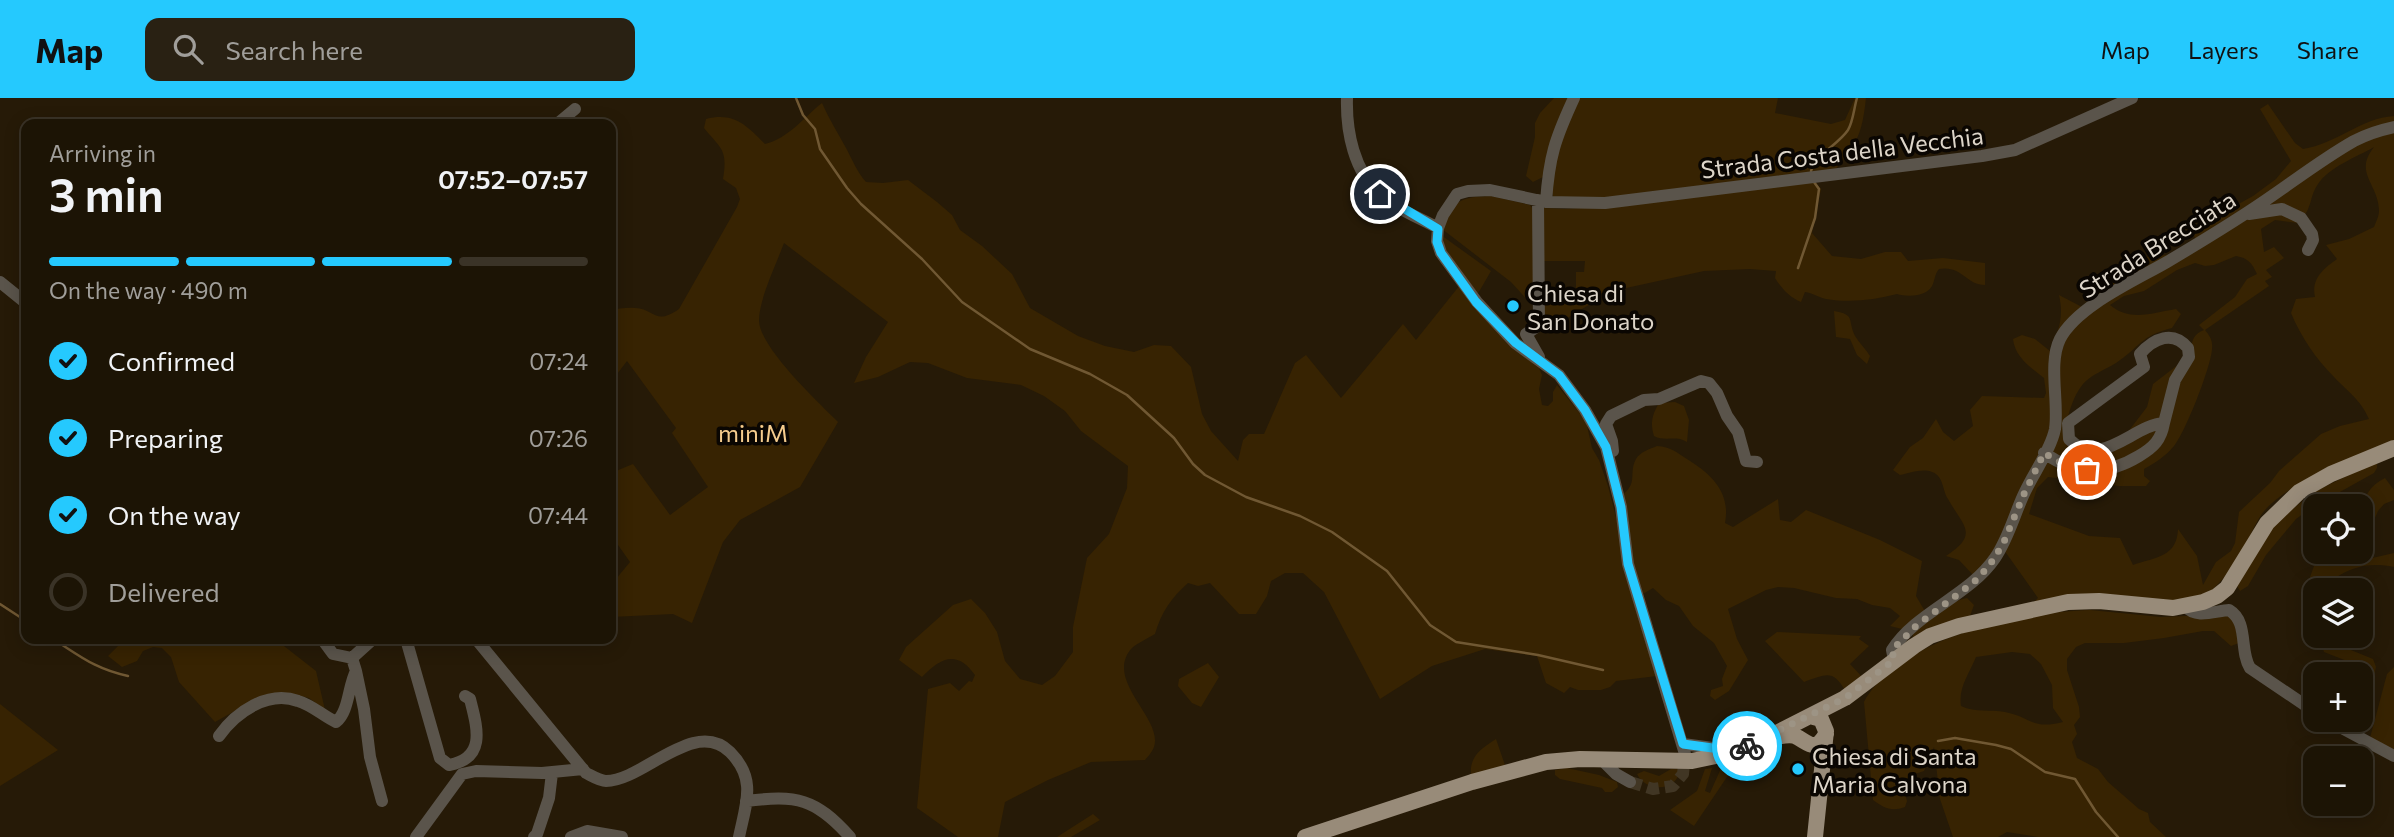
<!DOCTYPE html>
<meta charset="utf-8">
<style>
body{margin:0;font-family:Commissioner,sans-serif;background:#292113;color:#f1f3f6;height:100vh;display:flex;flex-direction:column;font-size:26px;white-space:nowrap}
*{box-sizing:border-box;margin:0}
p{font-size:23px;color:#a09e9a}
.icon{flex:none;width:38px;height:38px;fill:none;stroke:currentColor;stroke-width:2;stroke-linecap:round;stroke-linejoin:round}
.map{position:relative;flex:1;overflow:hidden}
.panel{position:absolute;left:21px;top:21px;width:595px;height:525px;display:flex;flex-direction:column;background:#1c1405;border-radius:14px;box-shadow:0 4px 18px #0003,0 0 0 2px #3a3327}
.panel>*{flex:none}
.controls{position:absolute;left:2303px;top:396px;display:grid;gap:14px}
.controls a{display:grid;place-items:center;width:70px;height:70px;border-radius:14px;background:#1c1405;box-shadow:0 4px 18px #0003,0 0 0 2px #3a3327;font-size:35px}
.pin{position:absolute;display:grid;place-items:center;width:60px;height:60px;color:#fff;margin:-30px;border:4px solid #fff;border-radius:50%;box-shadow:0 2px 7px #0007}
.courier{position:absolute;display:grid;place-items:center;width:70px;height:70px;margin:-35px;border:5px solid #25c9fe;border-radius:50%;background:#fff;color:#222;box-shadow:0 2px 9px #0007}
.headline em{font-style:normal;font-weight:600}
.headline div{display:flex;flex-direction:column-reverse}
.headline{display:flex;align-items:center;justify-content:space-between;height:119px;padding:0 28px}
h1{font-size:46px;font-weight:600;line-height:52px}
.bar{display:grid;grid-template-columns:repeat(4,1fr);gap:10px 7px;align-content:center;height:84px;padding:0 28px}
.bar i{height:9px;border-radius:5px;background:#3a3327}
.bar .active{background:#25c9fe}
.bar p{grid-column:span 4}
ol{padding:0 28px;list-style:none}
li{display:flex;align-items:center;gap:21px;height:77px}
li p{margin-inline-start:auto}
li .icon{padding:7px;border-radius:50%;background:#25c9fe;color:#111;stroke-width:4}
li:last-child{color:#a09e9a}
li i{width:38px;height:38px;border:4px solid #3a3327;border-radius:50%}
header{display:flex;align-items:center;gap:42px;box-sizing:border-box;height:98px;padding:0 35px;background:#25c9fe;color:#111}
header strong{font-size:33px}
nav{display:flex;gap:38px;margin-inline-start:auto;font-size:24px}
.search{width:490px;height:63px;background:#292113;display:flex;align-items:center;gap:18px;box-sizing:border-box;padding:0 24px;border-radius:14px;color:#a09e9a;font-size:26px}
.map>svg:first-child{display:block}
.green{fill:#372302;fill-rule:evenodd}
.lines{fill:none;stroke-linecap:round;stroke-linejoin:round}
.stream{stroke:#705833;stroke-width:2.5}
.minor-tunnel{stroke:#413624;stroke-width:12;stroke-dasharray:12 6;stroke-linecap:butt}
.minor{stroke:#5a544b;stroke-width:12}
.major{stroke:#988b79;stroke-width:16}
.done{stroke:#9d9485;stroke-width:7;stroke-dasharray:0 12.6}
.route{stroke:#25c9fe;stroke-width:9}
.poi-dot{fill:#25c9fe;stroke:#0a0602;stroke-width:2.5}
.labels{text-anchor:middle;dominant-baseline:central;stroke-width:7;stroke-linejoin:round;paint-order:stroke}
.street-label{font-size:24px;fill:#ddd5c9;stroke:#0a0602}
.poi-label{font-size:24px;fill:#ddd5c9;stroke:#0a0602;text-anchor:start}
.park-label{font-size:24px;fill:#f4cb8d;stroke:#0a0602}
</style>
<header>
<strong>Map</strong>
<div class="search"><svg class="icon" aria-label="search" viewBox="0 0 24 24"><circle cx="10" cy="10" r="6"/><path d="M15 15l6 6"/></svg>Search here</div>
<nav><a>Map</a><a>Layers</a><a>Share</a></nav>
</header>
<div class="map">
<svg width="2394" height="739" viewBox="0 0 2394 739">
<rect width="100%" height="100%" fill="#261a07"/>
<path class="green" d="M1554,0H1570L1543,79L1533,84L1526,78L1535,39V25L1540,15Z
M1576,0H1778L1775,15L1831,26L1845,22L1855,0H1866C1862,36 1858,44 1835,72L1589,102L1554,101C1542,67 1562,30 1576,0Z
M822,5C829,21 838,35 846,50C853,63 857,74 866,84L883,85L908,82L937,104L952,117L960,132L982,148L1012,176L1030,210L1078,238L1105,248L1134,254L1154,247L1171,248L1191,269L1202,316L1211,333L1238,363L1243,342L1249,336H1264L1295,265L1306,257L1341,300L1403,226L1416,242L1460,187L1507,245L1539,270L1542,277L1539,291L1542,307L1548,308L1553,303V294L1557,287L1586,323L1592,350L1599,362L1608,388L1657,578L1616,583L1610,589L1601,592H1578L1570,589L1564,595L1546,585L1537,558L1485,551L1432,568L1380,601L1324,494L1303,475H1285L1271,483L1267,498L1256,516H1239L1210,485L1198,488L1188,485C1171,500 1161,515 1155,536C1147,541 1137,545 1131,551C1106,581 1156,616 1155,643C1155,651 1150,656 1145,662L1091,664L1048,682L1005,704L998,739H958L917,710L928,591L950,585L959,593L969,583L972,584L975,577C957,551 940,560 922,579L899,562L906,549L953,507L971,501L985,515L997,534L1005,563L1020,581L1042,587L1055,578L1073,554V529L1087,460L1109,436L1127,390L1128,368L1081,333L1065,313L1044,298L1021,287L967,280L928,265L910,264L878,279L854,285L866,259L888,224L784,145C776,167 759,201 759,223C760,250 818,304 838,324L800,389L740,422L723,444L692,525L673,516L611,519V487L630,464L611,437V375L633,366L670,417L708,389L672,335L676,330L627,263L611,284V212C618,211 627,209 635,210C655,211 655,228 679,211L737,109L740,101L736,90L723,81C728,51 721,51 704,30L706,21C734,14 746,27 765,46C789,40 803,20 822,5Z
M2268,6L2295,45L2303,51C2336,46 2361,20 2394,18V346C2357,361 2291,382 2265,412C2258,420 2254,430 2249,440C2237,464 2222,486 2200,502L2032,506L2038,500L2004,452L1988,464L1973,477L1959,462L1946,458C1980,436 1963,428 1948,401C1942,392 1944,378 1932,374C1923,370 1909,375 1900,377L1893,372L1910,349L1923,340L1936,321L1943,334L1954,343L1973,328L1970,312L1982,298L2044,300L2046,295L2044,280C2030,269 2015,259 2013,241L2022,237L2035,241L2050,253C2059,232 2064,219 2059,197L2082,209L2145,159L2185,155L2197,147L2194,137L2215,119L2253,98L2276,81L2291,63L2260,11ZM2374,49C2353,75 2379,86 2379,113C2379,118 2376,124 2374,129L2349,141L2326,147L2337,161C2323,171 2311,181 2315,199L2296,201L2291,215C2301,239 2316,261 2334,279C2349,295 2360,301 2369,321L2340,328L2321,336L2279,373L2270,385L2239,414L2235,445L2231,453L2216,464L2203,487L2197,458L2178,431C2177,459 2156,459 2133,467L2120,440L2089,438L2029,416L2037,390L2048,379L2119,388H2146L2150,383L2144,378V371C2155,365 2166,358 2174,348C2185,335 2211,269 2212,251C2213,243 2210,238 2205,232L2269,188L2265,183L2272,179L2266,172L2284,160L2274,149L2264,154L2261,131L2275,122L2298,125C2314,109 2308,101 2318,86C2329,69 2357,59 2374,49ZM2236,158C2248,160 2252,165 2257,176L2247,181L2235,199L2199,227L2204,232C2192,237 2191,244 2192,256L2153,286L2147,309L2124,339L2086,354L2065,327C2070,313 2073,298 2083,286C2092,276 2105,272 2116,265C2140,249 2140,238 2172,230L2181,216L2176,211C2152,215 2130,224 2110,207L2124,198L2144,193L2177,172L2195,165L2205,168L2214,167Z
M1815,84L1821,91L1812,135L1832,158L1861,161L1885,154H1901L1908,163L1943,160L1985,165V187C1966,187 1962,167 1939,171C1934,177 1935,183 1932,188C1926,199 1907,199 1897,196C1874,202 1850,205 1826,201C1818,199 1813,195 1805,194L1801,204C1790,200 1781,190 1775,180L1776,173L1750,171L1704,173L1594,197L1576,194V174H1584L1585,163H1541L1544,110L1564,111L1615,108Z
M1491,98L1530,107L1533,111L1534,206H1531L1511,184L1442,131C1450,101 1464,99 1491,98Z
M1441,137L1491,173L1476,199L1444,149Z
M1583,198L1592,205L1564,222L1543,223L1542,200Z
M1834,213C1856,217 1847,221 1855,238C1859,245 1866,251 1870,258L1867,266L1857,257L1850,241L1836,239Z
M1675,304L1684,308L1689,322L1687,344C1676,337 1665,344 1654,338C1650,325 1652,317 1659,305Z
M1657,348C1671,349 1676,354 1687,361C1711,376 1731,394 1725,425L1733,429L1778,401L1780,422L1791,424L1806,412L1880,442L1922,463L1916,498L1926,515L1906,532L1890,528L1900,518L1890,510L1872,507L1857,501L1836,500L1794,490L1778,489L1766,492L1728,511L1737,541L1748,562L1729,593L1715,602L1710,598L1711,592L1723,588L1722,581L1727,568L1714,545L1693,528L1679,508L1666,502L1653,490L1643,496L1632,466L1621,398C1639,385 1628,376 1636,361C1640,354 1650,351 1657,348Z
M2377,363V370L2374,375L2311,410L2296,421L2266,457L2248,488L2240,493L2237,488L2275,424L2316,393Z
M2385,380L2394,392V402L2384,406L2378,413L2367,438L2365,440L2361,439C2361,415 2360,392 2385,380Z
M2336,453H2353L2355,464L2394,455V469C2373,465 2358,467 2340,477C2336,480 2329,480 2324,482C2317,485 2311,489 2305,493L2314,468Z
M1967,500L1974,507L1970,518L1913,541V535C1927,522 1949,503 1967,500Z
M2090,512L2161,519L2232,516L2239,545L2231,548L2214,533H2203L2164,540L2124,545H2085L2076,549L2067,561V572L2079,609L2080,619L2074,627L2077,636L2072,644L2077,660L2098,671L2108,684L2139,711L2148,715L2150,724L2166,739H2038L2007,734L1998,739H1953L1940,701L1934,649L1924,673L1912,677L1902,685L1907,703L1905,709C1891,714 1884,710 1873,702L1864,604C1900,539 2022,514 2090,512ZM2012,554L2030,556L2041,566L2052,587L2053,610L2063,624C2031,632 2031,619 2005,614C1990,611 1976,615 1961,608C1958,590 1969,576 1976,559Z
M1777,534L1861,538L1859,541L1869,548L1850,566L1864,581L1846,594C1833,571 1827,576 1804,584L1765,543Z
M120,541H275L316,573L325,612L309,600L297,597L242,609L215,624L179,584L171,559L162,550L153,549L143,553L137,563L122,569L108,558L118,548Z
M2322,548L2346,550L2373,561L2376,569L2361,636L2348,631L2351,621H2361V576H2357L2352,565L2324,554Z
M1208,565L1219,579L1201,609L1192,605L1178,588L1179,581Z
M2394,569V654L2370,640L2387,576Z
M0,606L58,652L0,688Z
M1496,641L1506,670L1471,678C1469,658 1481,651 1496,641Z
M1732,661L1736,662L1733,670L1694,728L1670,712L1697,693L1705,671L1712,670L1705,693L1710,695L1722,668Z
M1567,670L1599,677L1617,684L1618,689L1612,694H1605L1602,690L1560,681L1555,677V672Z
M1671,671H1680C1678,694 1646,695 1637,676L1644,673L1659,678Z
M1093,716L1100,722L1071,739H1057Z"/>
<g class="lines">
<path class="stream" d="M796,0L803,17L815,31L820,51L847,90L861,106L922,161L962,204L1030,251L1090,276L1127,297L1174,340L1193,366L1205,377L1246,399L1300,418L1332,434L1387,473L1430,527L1456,544L1538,557L1603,572
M1811,73C1816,56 1838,47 1848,32C1853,24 1854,10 1857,0
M1798,170L1815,120L1819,91L1814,84
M0,506L26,523
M53,541C80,558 95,571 128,578
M1938,643L1955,640L1996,647L2011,651L2045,674L2075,681L2096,714L2118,739"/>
<path class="minor-tunnel" d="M1630,684L1653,691L1673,688L1683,676L1685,657"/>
<path class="minor" d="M1347,0C1346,34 1354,73 1380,97C1396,111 1420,120 1438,130
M557,26L575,11
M1538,102L1539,227L1526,236L1539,259
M1546,104C1549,59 1555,41 1574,0
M2249,116L2282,111L2301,120L2312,136L2313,142L2308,152
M0,184L26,205
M1613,353L1612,343L1606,326L1611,318L1644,302L1659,301L1701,283L1709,285L1717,295L1727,318L1738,334L1746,363L1757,364
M2044,355C2076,377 2106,378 2139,358C2154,349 2161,342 2164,325C2133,327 2100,373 2069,341L2068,325L2144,269L2140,256C2154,240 2173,232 2188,250L2189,259L2175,282L2164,325
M2186,509C2196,521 2215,513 2229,512C2249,524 2239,552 2250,570L2315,614
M406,541L440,660L449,667C487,660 477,629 470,601L465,598
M476,541L586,675C592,678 600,683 606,683C643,683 694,619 730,654C757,681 746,705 739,739
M352,560L373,541
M1894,562L1892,552C1916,514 1969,498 1995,460C2008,441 2014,418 2023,398C2032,377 2051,352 2055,331C2059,304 2048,265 2060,241C2077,208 2136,182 2167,164C2194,148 2222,131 2248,114C2284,91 2317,64 2354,43C2367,36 2380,32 2394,29
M356,573L364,611L370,659L382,703
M2325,621L2394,658
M219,638C236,614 268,592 298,603C312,607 323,618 336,624C349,614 348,588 356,573L352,560L333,556L322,541
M1683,646L1720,651L1725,656
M1685,656L1628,466L1621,409L1606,349L1585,312L1559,277L1515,245L1477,204L1441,155L1437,143L1438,130L1443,117L1457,96L1468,93L1490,92L1546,104L1605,105L1982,58L2015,52L2132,0
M1602,662L1616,676L1630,684
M746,703C797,697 815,700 850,739
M416,739L462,676L476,673L542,675L583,671
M534,739L537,736L549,700L552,675
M571,739L587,733L622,739"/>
<path class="major" d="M1810,618L1821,621L1826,633L1815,739
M1776,639C1782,638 1789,636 1795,638C1808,644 1815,656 1826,636
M1305,739L1472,684L1546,664L1580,661L1692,663L1725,656L1767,640L1845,600L1914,548L1930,538L1959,528L2068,504L2099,503L2173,510L2203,504L2217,498L2227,490L2267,425L2299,394L2331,376L2394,350"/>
</g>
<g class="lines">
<path class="done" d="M1747,648L1845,600L1894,562L1892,552L1916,528L1974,484L1989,468L2003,446L2024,396L2044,355L2063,366L2087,372"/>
<path class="route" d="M1380,96L1438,131L1437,144L1441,155L1476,204L1516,245L1559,277L1585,312L1606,349L1621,409L1628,466L1683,646L1720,651L1725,656L1747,648"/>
</g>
<g class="poi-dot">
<circle cx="1513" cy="208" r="7"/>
<circle cx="1798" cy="671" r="7"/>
</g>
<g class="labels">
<g class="street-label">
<text transform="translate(1842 54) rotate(-7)">Strada Costa della Vecchia</text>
<text transform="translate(2157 146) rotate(-32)">Strada Brecciata</text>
</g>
<g class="poi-label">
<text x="1527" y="194">Chiesa di<tspan x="1527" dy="28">San Donato</tspan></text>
<text x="1812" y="657">Chiesa di Santa<tspan x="1812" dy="28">Maria Calvona</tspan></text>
</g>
<g class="park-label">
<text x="753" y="334">miniM</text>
</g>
</g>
</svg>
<div class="controls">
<a><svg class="icon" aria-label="locate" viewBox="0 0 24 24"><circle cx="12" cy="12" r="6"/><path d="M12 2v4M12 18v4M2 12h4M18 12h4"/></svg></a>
<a><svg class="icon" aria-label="layers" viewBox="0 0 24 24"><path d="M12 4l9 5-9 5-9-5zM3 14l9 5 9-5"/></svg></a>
<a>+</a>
<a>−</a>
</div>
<div class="pin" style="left:2087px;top:372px;background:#ea580c"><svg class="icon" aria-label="bag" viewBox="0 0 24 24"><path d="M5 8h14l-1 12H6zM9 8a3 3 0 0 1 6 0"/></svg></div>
<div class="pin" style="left:1380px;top:96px;background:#1f2937"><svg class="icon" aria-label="home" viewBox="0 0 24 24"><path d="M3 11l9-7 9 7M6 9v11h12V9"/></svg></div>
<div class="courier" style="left:1747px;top:648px"><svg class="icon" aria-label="bike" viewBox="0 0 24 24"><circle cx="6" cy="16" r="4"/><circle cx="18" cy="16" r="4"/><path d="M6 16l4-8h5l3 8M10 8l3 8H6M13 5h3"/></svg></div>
<section class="panel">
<div class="headline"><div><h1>3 min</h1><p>Arriving in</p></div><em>07:52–07:57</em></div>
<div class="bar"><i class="active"></i><i class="active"></i><i class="active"></i><i></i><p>On the way · 490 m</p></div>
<ol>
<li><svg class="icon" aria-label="check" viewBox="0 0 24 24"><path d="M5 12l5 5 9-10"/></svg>Confirmed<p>07:24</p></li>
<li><svg class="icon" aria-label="check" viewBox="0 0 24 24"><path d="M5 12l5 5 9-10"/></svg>Preparing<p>07:26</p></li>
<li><svg class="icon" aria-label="check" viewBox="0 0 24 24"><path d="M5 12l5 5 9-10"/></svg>On the way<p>07:44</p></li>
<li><i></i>Delivered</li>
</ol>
</section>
</div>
